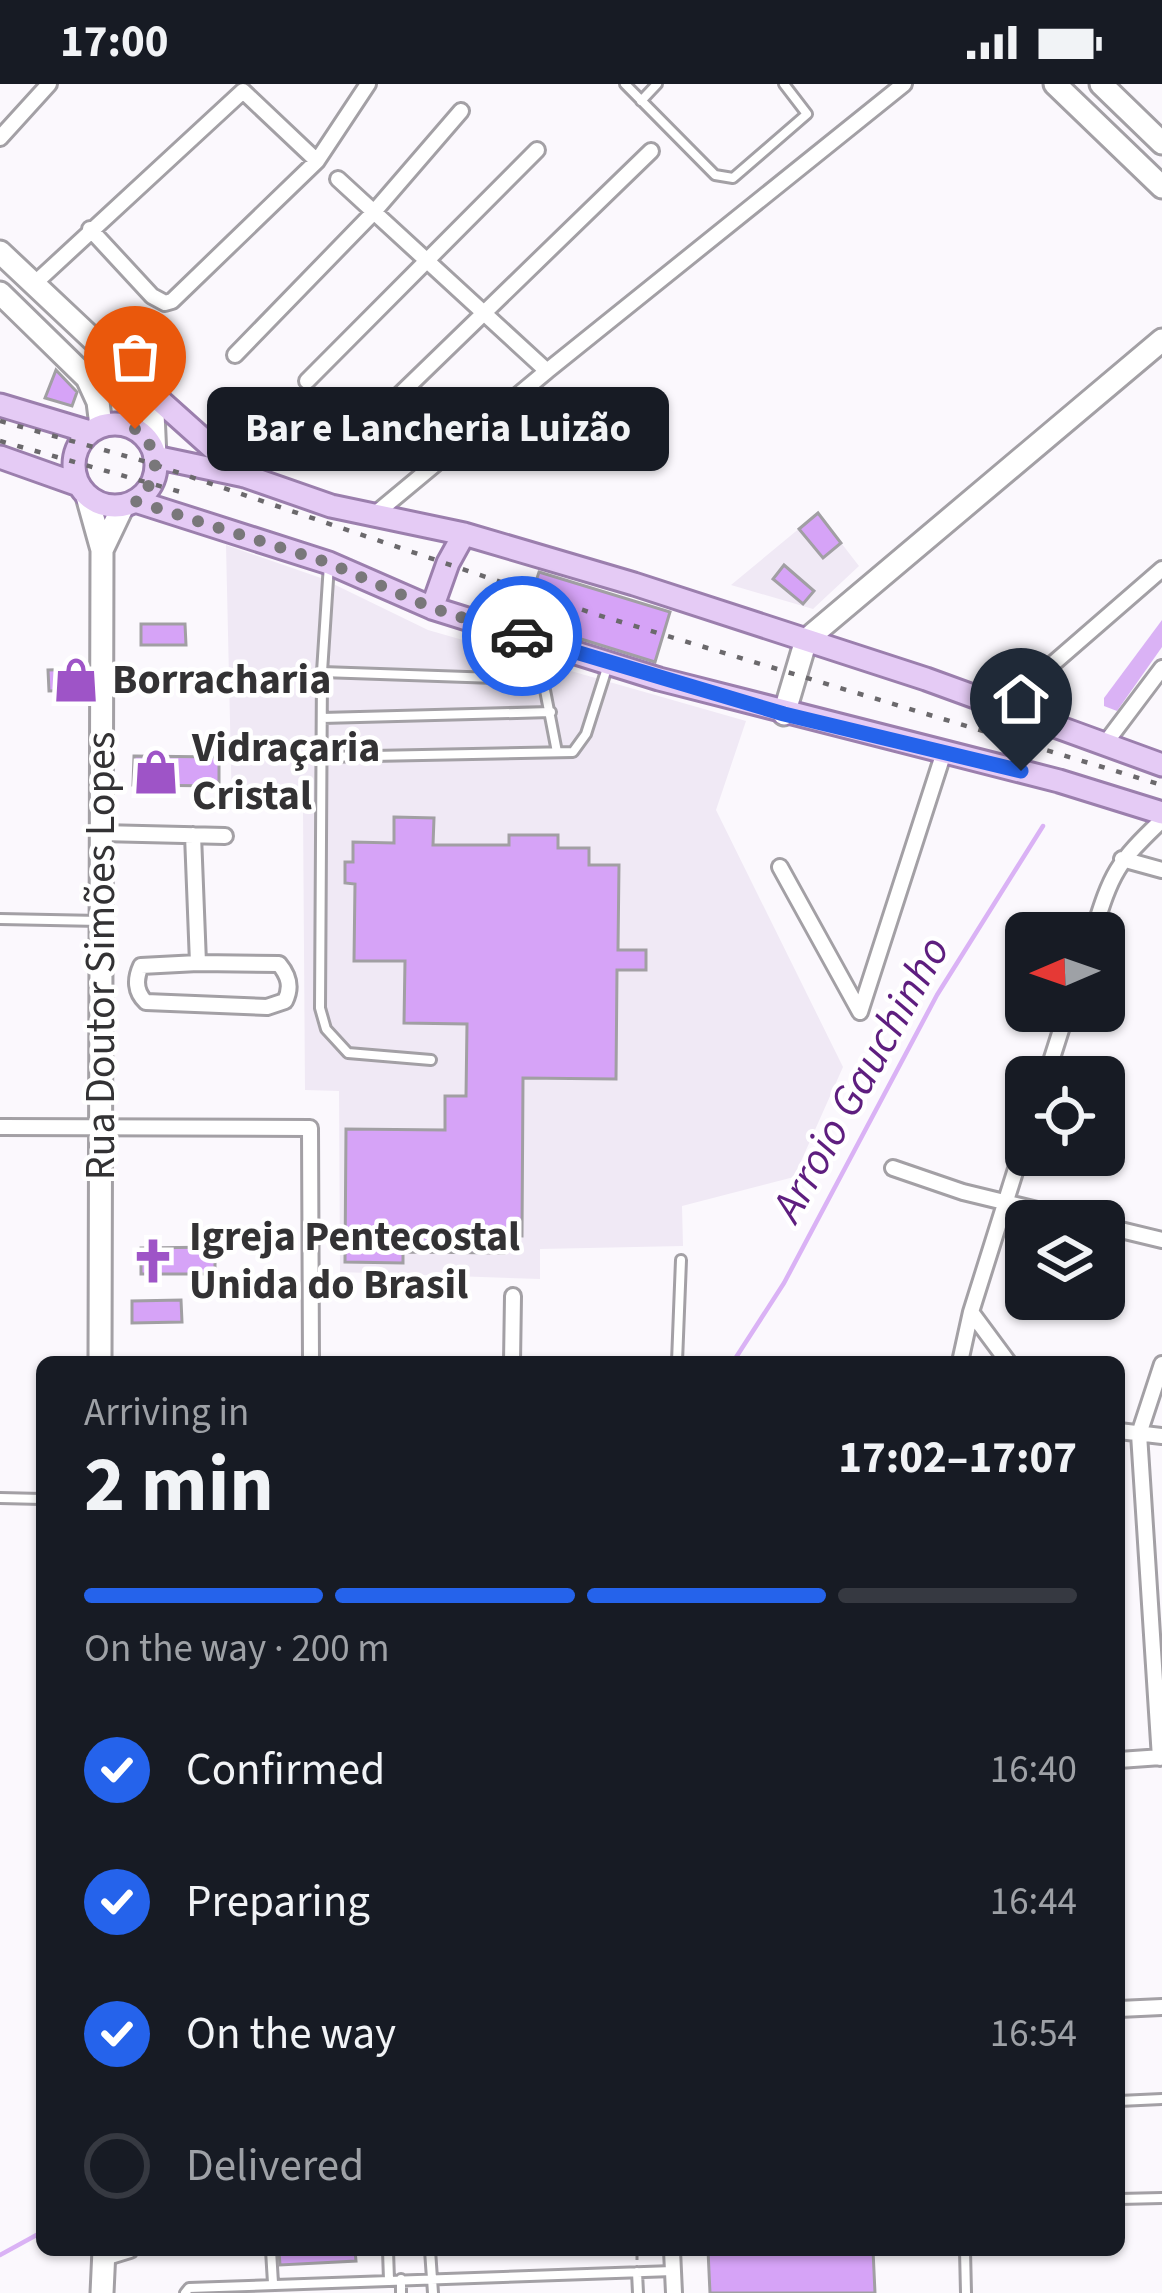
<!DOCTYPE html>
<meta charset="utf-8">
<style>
body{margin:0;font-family:"Source Sans 3",sans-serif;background:#20242c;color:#f1f3f6;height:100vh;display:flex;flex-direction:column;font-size:45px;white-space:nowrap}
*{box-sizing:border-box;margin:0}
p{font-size:39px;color:#9ea1a6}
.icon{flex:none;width:66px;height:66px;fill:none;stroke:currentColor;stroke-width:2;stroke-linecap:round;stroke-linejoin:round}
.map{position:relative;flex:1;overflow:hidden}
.side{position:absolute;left:36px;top:1272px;width:1089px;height:900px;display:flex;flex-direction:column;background:#171b24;border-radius:18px;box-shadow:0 3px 9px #0004}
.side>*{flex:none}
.needle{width:78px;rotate:268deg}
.fabs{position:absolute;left:1005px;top:828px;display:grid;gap:24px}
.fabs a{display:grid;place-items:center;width:120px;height:120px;border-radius:18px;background:#171b24;box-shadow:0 3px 9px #0004;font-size:60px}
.pin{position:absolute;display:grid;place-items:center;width:102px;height:102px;color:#fff;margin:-123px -51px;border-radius:50% 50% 50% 0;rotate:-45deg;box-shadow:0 0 12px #0007}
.pin .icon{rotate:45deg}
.courier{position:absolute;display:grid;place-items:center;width:120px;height:120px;margin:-60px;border:9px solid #2563eb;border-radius:50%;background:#fff;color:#222;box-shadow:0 3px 15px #0007}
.bubble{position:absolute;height:84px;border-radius:18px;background:#171b24;box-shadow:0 3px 9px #0004;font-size:39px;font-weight:700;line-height:84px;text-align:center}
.headline em{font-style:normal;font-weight:700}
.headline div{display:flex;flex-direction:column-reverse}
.headline{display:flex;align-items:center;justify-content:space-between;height:204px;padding:0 48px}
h1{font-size:78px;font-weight:700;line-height:90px}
.bar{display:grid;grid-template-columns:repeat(4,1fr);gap:18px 12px;align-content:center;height:144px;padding:0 48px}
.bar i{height:15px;border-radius:9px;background:#363941}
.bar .active{background:#2563eb}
.bar p{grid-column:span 4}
ol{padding:0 48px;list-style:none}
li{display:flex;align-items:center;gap:36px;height:132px}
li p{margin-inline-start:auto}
li .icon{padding:12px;border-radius:50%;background:#2563eb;color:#fff;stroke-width:4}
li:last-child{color:#9ea1a6}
li i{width:66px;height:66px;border:6px solid #363941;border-radius:50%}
.status{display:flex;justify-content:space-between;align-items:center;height:84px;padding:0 60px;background:#171b24;direction:ltr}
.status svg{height:33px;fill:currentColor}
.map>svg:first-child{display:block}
.built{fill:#f0e9f5}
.water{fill:#dab2f5}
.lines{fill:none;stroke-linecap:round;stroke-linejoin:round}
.stream{stroke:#dab2f5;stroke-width:4.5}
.building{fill:#d6a3f7;stroke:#a19fa3;stroke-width:3}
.lane-casing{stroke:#a3a0a5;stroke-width:14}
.street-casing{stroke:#a3a0a5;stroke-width:20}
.secondary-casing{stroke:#a3a0a5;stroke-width:27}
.primary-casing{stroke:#9b7fad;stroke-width:27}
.path{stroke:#9a989c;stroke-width:3;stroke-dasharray:12 6;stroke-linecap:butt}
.lane{stroke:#fff;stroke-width:8}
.street{stroke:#fff;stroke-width:14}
.secondary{stroke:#fff;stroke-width:21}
.primary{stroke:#e5cbf5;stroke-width:21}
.rail{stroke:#6b696c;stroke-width:4.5;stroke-dasharray:6 12;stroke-linecap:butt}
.done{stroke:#79777a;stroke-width:12;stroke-dasharray:0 21.6}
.route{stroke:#2563eb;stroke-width:15}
.labels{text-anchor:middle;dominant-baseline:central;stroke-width:9;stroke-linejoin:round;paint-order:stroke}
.poi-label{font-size:42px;font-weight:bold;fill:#333234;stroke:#fff;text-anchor:start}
.street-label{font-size:42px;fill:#333234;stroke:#fff}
.water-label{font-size:45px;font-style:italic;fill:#5e1e7f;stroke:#fff}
</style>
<div class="status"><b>17:00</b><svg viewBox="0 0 49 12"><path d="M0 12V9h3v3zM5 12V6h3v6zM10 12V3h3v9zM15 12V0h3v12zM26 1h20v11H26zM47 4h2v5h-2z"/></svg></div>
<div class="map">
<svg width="1162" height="2209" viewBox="0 0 1162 2209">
<rect width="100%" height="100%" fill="#fbf8fd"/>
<path class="built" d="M818,429L859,482L813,525L731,501Z
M226,461L321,494L428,546L746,637L716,726L843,983L794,1093L682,1122L683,1162L540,1165V1195L340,1188L339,1007L305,1006L303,725L232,726Z"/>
<path class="water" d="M1162,536V563L1117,627L1104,622V614Z"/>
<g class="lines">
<path class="stream" d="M733,1278L784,1199L937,911L1043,742
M0,2171L42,2148"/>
</g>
<path class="building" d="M56,286L77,308L72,322L45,314Z
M818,429L841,459L823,474L799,445Z
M784,481L814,507L803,520L773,495Z
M539,488L670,528L655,578L523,537Z
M141,540H185L186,561H141Z
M87,585V606L49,607L48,586Z
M134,672L219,673V702L133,701Z
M394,733L434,734L433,761H509V751H558V764H589V781H619L618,866H646V886H617L616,995L523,994L522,1152L504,1151V1169L403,1168V1179L345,1178L346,1045L445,1046V1012H466L467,940L404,939L405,877H354L355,800L345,799V778H353V758L394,759Z
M215,1163V1190H141V1164Z
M181,1216L182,1238L132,1239V1217Z
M289,2166H355L356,2177L280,2181L279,2167Z
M708,2166H873L875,2209H710Z"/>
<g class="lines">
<g class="lane-casing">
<path id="lane" d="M625,0L715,91L733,94L807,30L784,0
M641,17L657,0
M329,480L322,588L320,924L326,945L348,969L431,976
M322,588L523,595L544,601L557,668
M322,634L551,628
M322,673L573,668L586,650L608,581
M0,835L100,837
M677,1278L681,1176
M0,1414L42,1415
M1119,2017L1162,2015
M1119,2115L1162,2114
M271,2166L273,2199
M388,2166L389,2196
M430,2166L433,2209
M965,2166L966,2209
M637,2188L638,2209
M401,2195V2209
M185,2209L189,2204L673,2187"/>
</g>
<g class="street-casing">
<path id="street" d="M0,54L49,0
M338,95L547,287L374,431
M90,145L152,212L165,219L172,217L317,77L368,0
M34,200L243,7L317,77
M235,271L373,129L461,27
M547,287L904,0
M307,297L537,66
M356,353L651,67
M1003,623L1162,485
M1104,661L1162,584
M101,749L225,752
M193,751L198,879L279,880C289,892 292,903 285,917L267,923L146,918C135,908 135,895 141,882L198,879
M1122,775L1162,786
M780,783L860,928
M1093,849C1112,788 1116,780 1162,736
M860,928L944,668
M1046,993L1067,927
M0,1043L310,1044L311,1278
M893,1084L963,1108L1082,1137
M1104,1142L1162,1156
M971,1228L1008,1278
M512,1278L513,1212
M960,1278L971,1228L1026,1053
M1119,1347L1162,1352
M1160,1674L1139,1350L1162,1280
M1119,1676L1162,1673
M1119,1925L1162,1923
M672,2166L674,2209
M104,2174L130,2166"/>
</g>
<g class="secondary-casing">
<path id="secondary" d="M1055,0L1162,103
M1101,0L1162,59
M0,168L119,280L153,329L155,373
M0,209L87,294L98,318L101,342
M87,412L102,466L100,1278
M102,466L123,422
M784,630L806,556L1162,256
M102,2209L104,2166"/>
</g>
<g class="primary-casing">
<path id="primary" d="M119,280L244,392
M0,321L90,348
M74 381a41 41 0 1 1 82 0a41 41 0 1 1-82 0Z
M0,373L79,401
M155,373L245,392L331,422L464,450L634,500L926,595L1162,681
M135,417L329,479L432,524L659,595L1059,697L1162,729
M432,524L448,479L464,450"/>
</g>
<path class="path" d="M637,2176V2167H654"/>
<use href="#lane" class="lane"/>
<use href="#street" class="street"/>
<use href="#secondary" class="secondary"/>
<use href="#primary" class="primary"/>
<path class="rail" d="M0,337L147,378L598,531L1162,701
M0,357L188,410"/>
</g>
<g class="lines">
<path class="done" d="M135,345C162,365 161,396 135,417L329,479L432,524L522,552"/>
<path class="route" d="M522,552L784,630L1021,687"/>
</g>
<defs>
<g id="shop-bare" transform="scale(3.6)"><path d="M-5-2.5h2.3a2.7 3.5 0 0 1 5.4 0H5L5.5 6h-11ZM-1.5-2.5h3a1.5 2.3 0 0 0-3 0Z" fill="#9e54c7" stroke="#fff" stroke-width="2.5" paint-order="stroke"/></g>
<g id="church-bare" transform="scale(3.6)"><path d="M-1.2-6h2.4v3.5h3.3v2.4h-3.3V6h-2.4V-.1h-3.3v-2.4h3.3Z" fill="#9e54c7" stroke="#fff" stroke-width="2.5" paint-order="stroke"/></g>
</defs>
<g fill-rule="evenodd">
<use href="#shop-bare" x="76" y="596"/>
<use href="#shop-bare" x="156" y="688"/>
<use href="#church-bare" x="153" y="1177"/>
</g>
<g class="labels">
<g class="poi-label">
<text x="112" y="596">Borracharia</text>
<text x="192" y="664">Vidraçaria<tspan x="192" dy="48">Cristal</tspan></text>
<text x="189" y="1153">Igreja Pentecostal<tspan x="189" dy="48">Unida do Brasil</tspan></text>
</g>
<g class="street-label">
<text transform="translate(101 872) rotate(-90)">Rua Doutor Simões Lopes</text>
</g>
<g class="water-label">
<text transform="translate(861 995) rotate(-61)">Arroio Gauchinho</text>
</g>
</g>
</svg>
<div class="fabs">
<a><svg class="needle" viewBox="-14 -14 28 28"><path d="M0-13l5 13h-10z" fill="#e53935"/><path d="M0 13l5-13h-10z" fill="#9ea1a6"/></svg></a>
<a><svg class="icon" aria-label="locate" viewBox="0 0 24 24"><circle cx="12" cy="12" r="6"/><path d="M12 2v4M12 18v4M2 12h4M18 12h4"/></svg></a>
<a><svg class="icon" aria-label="layers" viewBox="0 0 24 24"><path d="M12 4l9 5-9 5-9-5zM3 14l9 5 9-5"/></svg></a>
</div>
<div class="pin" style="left:135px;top:345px;background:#ea580c"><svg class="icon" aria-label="bag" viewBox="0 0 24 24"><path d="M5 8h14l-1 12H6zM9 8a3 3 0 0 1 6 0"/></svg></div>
<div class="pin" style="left:1021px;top:687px;background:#1f2937"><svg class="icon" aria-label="home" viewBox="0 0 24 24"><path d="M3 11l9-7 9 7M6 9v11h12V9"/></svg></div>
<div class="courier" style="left:522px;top:552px"><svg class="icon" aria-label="car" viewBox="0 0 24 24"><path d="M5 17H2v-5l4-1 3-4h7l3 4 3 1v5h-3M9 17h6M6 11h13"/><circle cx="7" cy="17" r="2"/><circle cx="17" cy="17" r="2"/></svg></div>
<div class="bubble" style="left:207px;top:303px;width:462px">Bar e Lancheria Luizão</div>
<section class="side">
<div class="headline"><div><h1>2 min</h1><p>Arriving in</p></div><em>17:02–17:07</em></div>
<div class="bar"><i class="active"></i><i class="active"></i><i class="active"></i><i></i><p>On the way · 200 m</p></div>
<ol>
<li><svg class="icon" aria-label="check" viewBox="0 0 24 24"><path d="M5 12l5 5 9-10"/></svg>Confirmed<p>16:40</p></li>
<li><svg class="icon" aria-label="check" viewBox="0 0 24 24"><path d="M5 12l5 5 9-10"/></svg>Preparing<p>16:44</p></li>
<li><svg class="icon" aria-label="check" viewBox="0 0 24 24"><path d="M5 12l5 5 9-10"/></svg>On the way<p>16:54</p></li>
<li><i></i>Delivered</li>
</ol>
</section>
</div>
